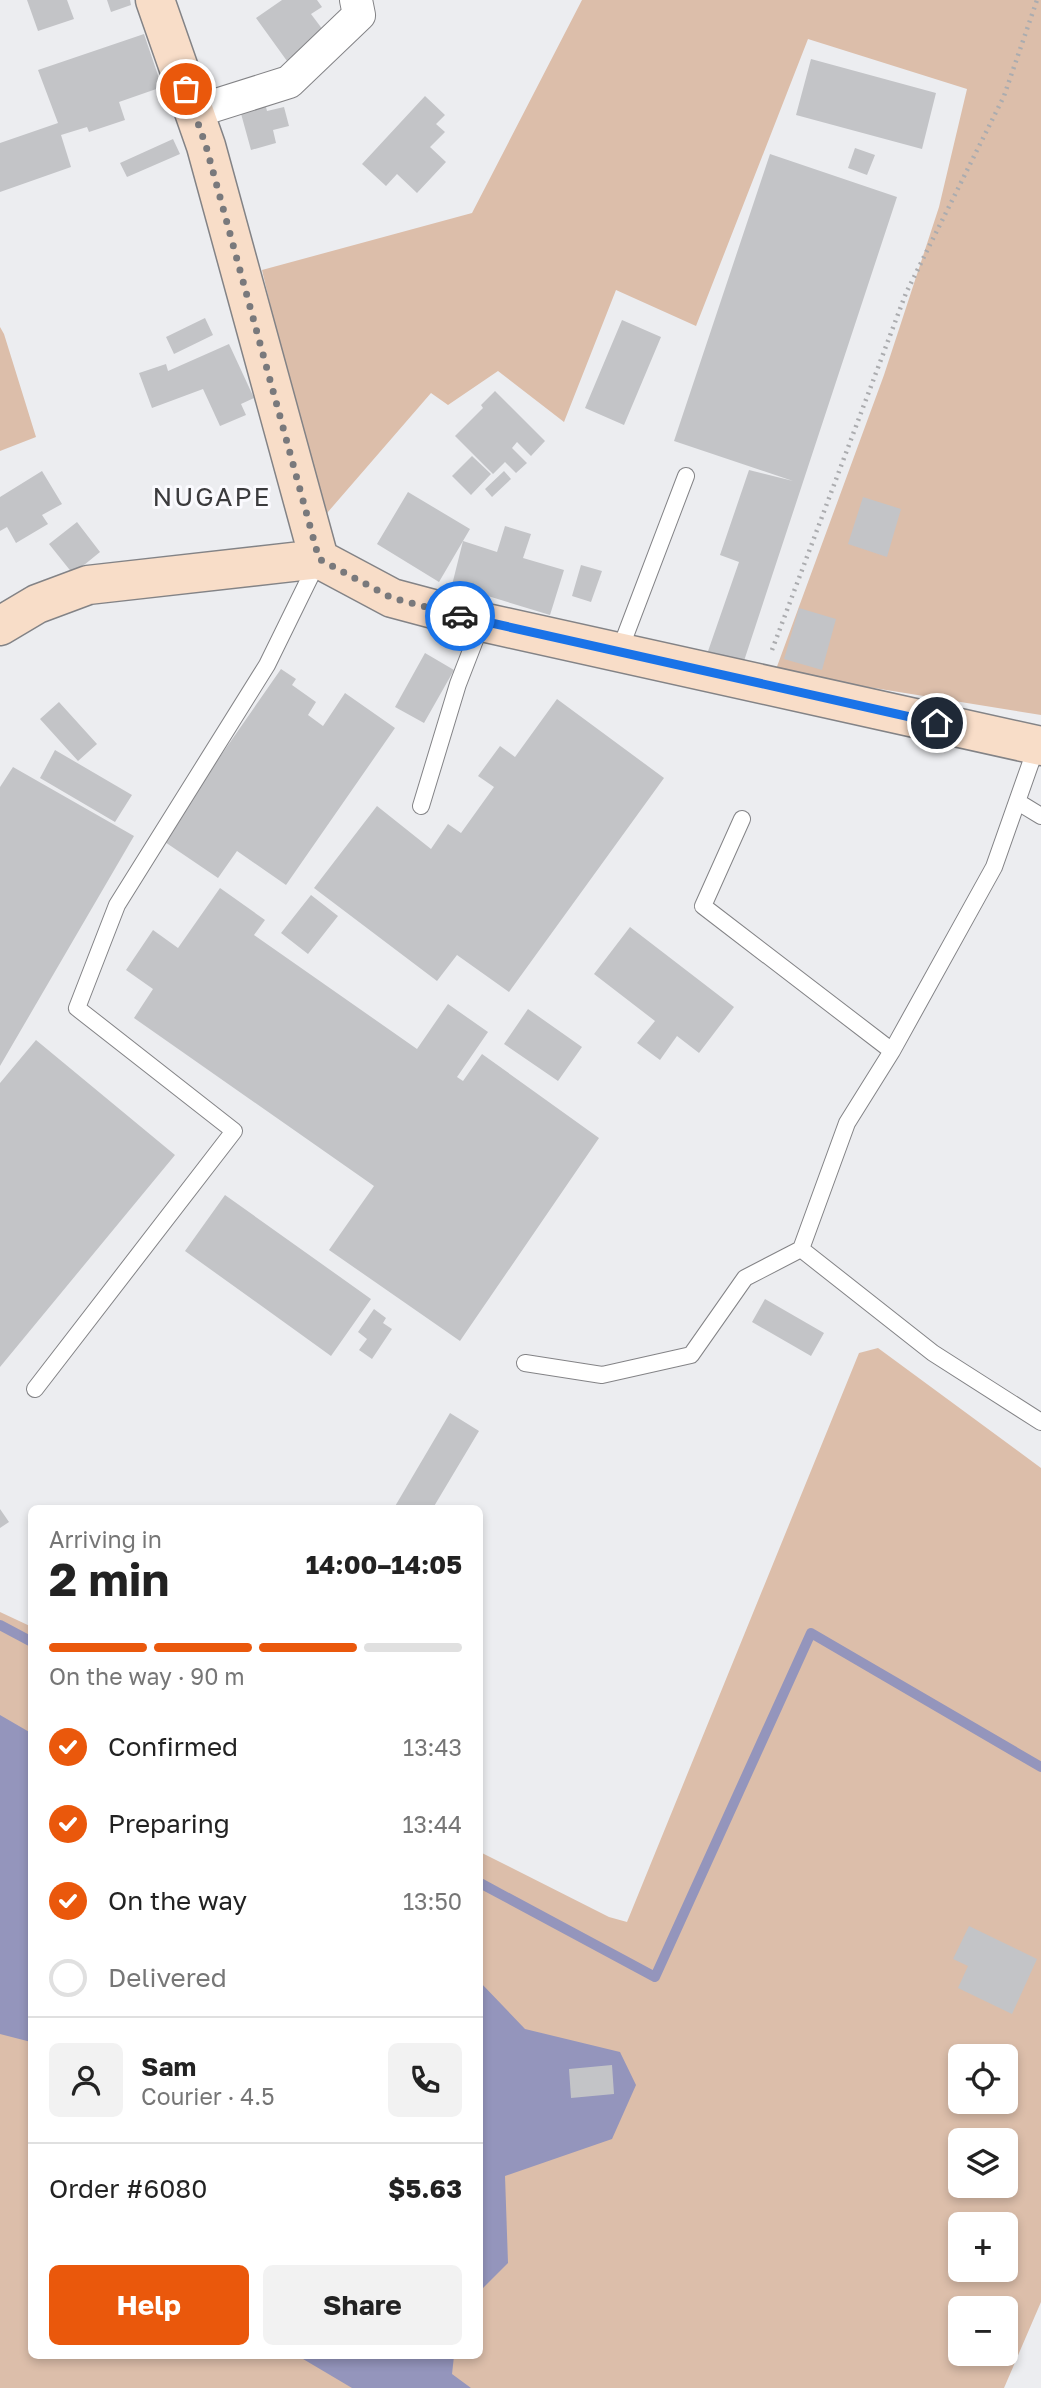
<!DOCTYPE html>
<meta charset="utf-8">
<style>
body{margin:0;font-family:"Golos Text",sans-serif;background:#f2f2f2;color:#222;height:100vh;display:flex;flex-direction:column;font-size:26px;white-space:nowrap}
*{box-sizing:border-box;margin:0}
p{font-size:23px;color:#767676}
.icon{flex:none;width:38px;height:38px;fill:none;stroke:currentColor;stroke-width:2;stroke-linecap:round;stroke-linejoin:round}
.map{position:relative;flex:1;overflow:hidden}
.drawer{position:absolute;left:28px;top:1505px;width:455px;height:854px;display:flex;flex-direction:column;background:#fff;border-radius:10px;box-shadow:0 4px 10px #0003}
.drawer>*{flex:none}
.buttons{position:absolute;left:948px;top:2044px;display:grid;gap:14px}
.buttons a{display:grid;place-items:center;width:70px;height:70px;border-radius:10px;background:#fff;box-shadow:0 4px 10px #0003;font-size:35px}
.pin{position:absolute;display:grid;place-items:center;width:60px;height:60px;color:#fff;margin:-30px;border:4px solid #fff;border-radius:50%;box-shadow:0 2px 7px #0007}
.courier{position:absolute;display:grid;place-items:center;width:70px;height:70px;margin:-35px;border:5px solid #1a73e8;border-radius:50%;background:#fff;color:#222;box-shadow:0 2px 9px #0007}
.overview em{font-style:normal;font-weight:700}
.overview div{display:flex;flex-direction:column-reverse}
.overview{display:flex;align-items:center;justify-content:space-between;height:119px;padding:0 21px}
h1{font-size:46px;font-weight:700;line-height:52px}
.bar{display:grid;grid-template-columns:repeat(4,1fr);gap:10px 7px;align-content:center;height:84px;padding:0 21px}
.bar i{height:9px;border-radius:5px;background:#e0e0e0}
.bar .current{background:#ea580c}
.bar p{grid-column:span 4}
.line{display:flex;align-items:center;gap:18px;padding:0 21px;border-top:2px solid #e0e0e0}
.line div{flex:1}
.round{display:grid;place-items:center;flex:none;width:74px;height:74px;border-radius:10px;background:#f2f2f2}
ol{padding:0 21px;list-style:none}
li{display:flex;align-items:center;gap:21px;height:77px}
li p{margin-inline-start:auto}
li .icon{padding:7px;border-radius:50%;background:#ea580c;color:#fff;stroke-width:4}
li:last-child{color:#767676}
li i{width:38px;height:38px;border:4px solid #e0e0e0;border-radius:50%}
.button{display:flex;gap:14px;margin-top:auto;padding:14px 21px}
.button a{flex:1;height:80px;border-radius:10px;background:#ea580c;color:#fff;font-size:28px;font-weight:700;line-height:80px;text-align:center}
.button a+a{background:#f2f2f2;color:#222}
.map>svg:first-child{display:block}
.green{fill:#dcbeaa;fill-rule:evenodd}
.water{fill:#9495bc}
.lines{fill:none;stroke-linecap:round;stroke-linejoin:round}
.stream{stroke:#9495bc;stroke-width:10}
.building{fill:#c3c4c7}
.lane-casing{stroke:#838386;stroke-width:18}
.street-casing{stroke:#838386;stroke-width:34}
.secondary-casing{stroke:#838386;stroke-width:41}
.path{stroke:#abacaf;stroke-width:4.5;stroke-dasharray:2 5;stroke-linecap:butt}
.lane{stroke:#fff;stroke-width:16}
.street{stroke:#fff;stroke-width:32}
.secondary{stroke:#f8ddc8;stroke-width:38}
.done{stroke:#79797c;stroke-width:7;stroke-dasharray:0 12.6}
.route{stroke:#1a73e8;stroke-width:9}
.labels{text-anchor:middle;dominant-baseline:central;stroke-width:6;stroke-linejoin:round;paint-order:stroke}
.quarter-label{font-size:26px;letter-spacing:2px;fill:#3b3b3d;stroke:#fafafe}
</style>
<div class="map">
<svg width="1041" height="2388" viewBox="0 0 1041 2388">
<rect width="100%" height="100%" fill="#ecedf0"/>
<path class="green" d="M582,0H1041V715L775,672L884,375L939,207L967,89L808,39L696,326L616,290L564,422L498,371L448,405L431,393L321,520L262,270L472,213Z
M0,327L4,334L36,437L0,451Z
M878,1348L1041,1468V2302L1004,2388H0V1612L32,1627V2356H480V1852L609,1917L627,1922L859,1353ZM961,2056H1006V2102H961ZM961,2140H1006V2186H961ZM961,2224H1006V2270H961ZM961,2308H1006V2354H961Z"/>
<path class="water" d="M0,1715L31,1733V2042L0,2034Z
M480,1982L525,2029L620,2052L636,2085L612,2139L505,2176L508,2263L480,2291Z
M298,2356H454L452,2374L471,2388H352Z"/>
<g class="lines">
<path class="stream" d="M0,1625L32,1642
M480,1883L655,1977L811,1633L1041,1767"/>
</g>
<path class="building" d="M27,0H67L74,19L38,31Z
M107,0H130L131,5L111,12Z
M282,0H317L322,7L311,14L326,34L287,61L256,18Z
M144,34L162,87L119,102L125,120L89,132L87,127L61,135L71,167L0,192V143L58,123L38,70Z
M811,59L936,93L922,149L796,115Z
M425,96L445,115L436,124L445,132L430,147L446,162L417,193L397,174L386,186L362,164Z
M265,103L267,111L284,107L289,126L273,130L276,143L251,150L240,110Z
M173,139L180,154L127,177L120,163Z
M855,148L875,155L867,175L848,168Z
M770,154L897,197L741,670L706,657L739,562L720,555L749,470L793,481L674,441Z
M205,318L213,335L174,354L166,337Z
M622,320L661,337L624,425L585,408Z
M229,344L254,398L241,404L246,415L220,426L203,389L152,408L139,373L166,364L168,371Z
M495,391L545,441L531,456L517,442L512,448L527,463L516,473L505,462L493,474L455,436L483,408L481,405Z
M472,456L491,474L471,495L452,476Z
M42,471L62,504L42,515L48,524L16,543L7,527L0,531V497Z
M504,471L511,479L492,497L485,489Z
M408,492L470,529L439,582L377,544Z
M863,497L901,509L887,557L848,544Z
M77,522L100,552L73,574L49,544Z
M505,526L531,534L523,558L564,570L550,615L452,585L463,541L497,552Z
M581,565L602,571L591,602L572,596Z
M799,608L836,619L822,670L784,659Z
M425,653L454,670L424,723L395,707Z
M281,669L296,679L292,685L316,702L308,715L323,726L345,693L395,728L286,885L237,851L218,878L162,840Z
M557,699L664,778L509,992L457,955L437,981L314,888L377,806L431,849L448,824L461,833L494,787L478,776L500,746L515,757Z
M59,702L97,744L78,761L40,719Z
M55,750L132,795L115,822L40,778Z
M13,767L134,836L0,1066V787Z
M220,888L265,920L254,935L417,1049L448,1004L488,1032L457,1077L463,1081L482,1054L599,1138L460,1341L329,1250L374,1186L134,1018L153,989L126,970L153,930L178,948Z
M311,895L338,916L308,954L281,933Z
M630,927L734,1007L699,1053L677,1036L660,1060L637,1043L655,1021L594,974Z
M528,1009L582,1047L558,1081L504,1044Z
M36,1040L175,1155L0,1367V1083Z
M225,1195L371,1299L331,1356L185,1251Z
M765,1299L824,1333L811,1356L752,1322Z
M374,1309L386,1318L383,1323L392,1329L372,1359L359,1350L367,1339L358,1332Z
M450,1413L479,1431L433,1508H394Z
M0,1509L9,1522L0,1528Z
M969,1926L1037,1959L1012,2014L958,1988L968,1966L953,1959Z
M612,2065L614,2094L571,2098L569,2069Z"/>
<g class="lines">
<g class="lane-casing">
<path id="lane" d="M619,652L686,476
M1037,745L994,867L892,1051L847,1123L801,1249L933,1353L1041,1422
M1018,802L1041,816
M421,806L458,684L482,622
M742,819L703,906L892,1051
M525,1363L602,1375L691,1355L745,1278L801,1249
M35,1389L234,1131L77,1008L117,905L267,665L318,561"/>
</g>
<g class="street-casing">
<path id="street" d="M194,112L289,82L359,15L356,0"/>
</g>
<g class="secondary-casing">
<path id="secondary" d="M155,0L206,146L319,559
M319,559L392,598L482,622L1041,746
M0,626L37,604L88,585L319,559"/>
</g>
<path class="path" d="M772,650L906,293L1004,96L1037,0"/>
<use href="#lane" class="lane"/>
<use href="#street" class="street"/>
<use href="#secondary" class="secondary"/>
</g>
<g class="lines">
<path class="done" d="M186,89L206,146L319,559L392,598L460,616"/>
<path class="route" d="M460,616L937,723"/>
</g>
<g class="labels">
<g class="quarter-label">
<text x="212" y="496">NUGAPE</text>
</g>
</g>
</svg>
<div class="buttons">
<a><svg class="icon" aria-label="locate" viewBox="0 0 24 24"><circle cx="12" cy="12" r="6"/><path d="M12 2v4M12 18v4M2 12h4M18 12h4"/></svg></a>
<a><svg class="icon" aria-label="layers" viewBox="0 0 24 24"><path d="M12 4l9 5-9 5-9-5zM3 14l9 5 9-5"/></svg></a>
<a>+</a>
<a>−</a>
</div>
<div class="pin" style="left:186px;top:89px;background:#ea580c"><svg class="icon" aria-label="bag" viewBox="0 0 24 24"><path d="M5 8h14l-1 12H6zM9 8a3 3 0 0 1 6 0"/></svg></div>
<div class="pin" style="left:937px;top:723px;background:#1f2937"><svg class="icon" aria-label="home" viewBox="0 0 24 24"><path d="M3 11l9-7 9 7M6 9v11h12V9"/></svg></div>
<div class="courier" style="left:460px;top:616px"><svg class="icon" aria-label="car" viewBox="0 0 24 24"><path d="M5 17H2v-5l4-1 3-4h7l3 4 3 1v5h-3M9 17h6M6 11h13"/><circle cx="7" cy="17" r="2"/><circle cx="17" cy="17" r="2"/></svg></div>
<section class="drawer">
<div class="overview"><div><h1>2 min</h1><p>Arriving in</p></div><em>14:00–14:05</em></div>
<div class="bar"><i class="current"></i><i class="current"></i><i class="current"></i><i></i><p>On the way · 90 m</p></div>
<ol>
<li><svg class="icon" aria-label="check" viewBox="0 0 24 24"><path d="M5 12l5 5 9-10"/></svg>Confirmed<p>13:43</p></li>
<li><svg class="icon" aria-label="check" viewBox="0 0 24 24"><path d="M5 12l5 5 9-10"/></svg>Preparing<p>13:44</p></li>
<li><svg class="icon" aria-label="check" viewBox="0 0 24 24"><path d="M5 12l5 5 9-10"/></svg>On the way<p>13:50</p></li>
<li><i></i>Delivered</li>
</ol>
<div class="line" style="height:126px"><a class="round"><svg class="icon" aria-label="person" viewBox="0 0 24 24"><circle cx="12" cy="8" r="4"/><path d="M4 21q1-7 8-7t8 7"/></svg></a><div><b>Sam</b><p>Courier · 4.5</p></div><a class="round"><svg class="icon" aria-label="phone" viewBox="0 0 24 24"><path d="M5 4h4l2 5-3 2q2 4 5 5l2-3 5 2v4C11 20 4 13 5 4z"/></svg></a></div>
<div class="line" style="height:91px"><div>Order #6080</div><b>$5.63</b></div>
<div class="button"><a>Help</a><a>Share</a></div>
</section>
</div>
